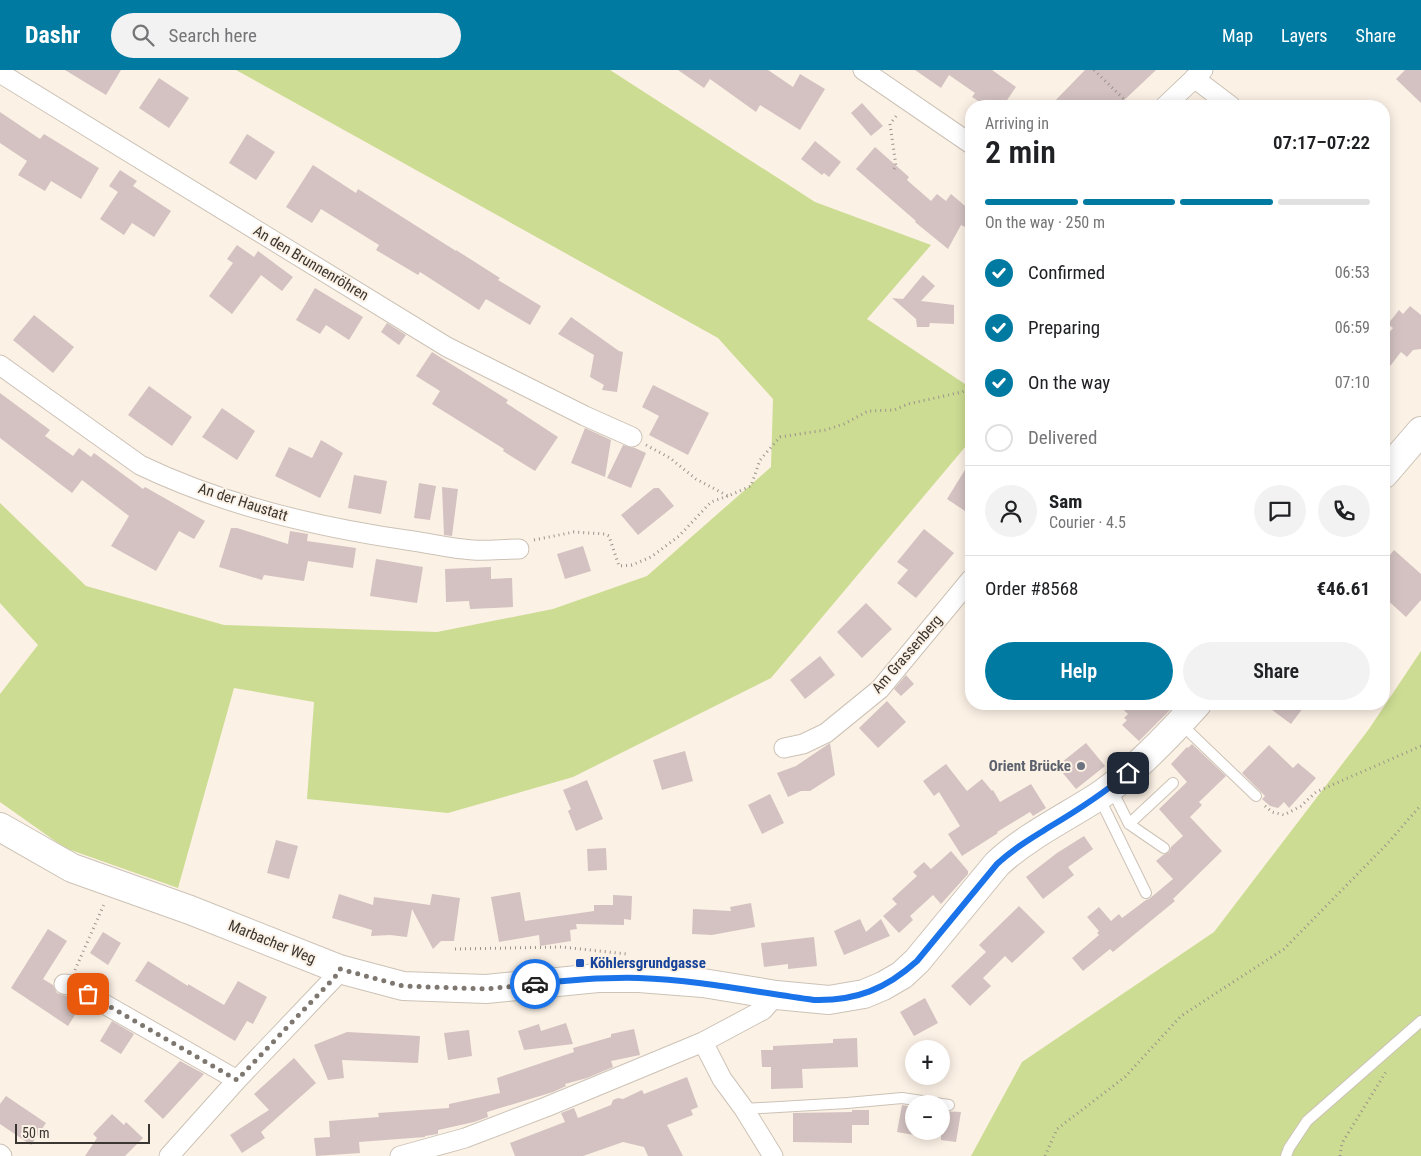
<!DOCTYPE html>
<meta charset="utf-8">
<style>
body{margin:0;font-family:"Roboto Condensed",sans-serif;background:#f2f2f2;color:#202124;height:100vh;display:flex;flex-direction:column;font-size:19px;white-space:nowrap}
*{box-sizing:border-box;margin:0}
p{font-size:16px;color:#757577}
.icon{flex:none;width:28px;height:28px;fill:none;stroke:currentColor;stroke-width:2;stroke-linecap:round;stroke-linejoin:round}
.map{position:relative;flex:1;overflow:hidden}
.panel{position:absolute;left:965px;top:30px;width:425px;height:610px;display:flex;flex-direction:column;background:#fff;border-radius:20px;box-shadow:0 2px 12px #0003}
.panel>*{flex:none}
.buttons{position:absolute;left:905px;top:970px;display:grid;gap:10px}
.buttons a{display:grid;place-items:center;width:45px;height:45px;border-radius:50%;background:#fff;box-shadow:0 2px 12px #0003;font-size:25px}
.scale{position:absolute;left:15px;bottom:12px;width:135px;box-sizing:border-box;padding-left:5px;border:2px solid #3a3631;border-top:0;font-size:14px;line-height:18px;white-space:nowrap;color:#3a3631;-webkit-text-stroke:4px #fcf1e5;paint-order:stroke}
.pin{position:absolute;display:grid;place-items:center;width:42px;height:42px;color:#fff;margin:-21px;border-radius:10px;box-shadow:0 2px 8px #0006}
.courier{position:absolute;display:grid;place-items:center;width:50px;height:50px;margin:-25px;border:4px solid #1a73e8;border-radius:50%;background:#fff;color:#222;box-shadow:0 1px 6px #0007}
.overview em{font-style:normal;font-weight:600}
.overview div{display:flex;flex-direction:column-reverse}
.overview{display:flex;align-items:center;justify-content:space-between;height:85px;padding:0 20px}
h1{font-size:32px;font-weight:600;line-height:38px}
.bar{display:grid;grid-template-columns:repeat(4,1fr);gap:8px 5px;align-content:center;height:60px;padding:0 20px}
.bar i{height:6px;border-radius:4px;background:#e0e0e0}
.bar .active{background:#007aa1}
.bar p{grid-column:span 4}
.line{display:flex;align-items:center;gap:12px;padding:0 20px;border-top:1px solid #e0e0e0}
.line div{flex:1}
.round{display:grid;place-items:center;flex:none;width:52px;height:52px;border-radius:26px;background:#f2f2f2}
ol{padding:0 20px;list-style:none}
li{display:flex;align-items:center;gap:15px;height:55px}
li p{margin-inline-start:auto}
li .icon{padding:5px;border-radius:50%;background:#007aa1;color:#fff;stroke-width:4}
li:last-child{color:#757577}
li i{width:28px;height:28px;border:2px solid #e0e0e0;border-radius:50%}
.primary-button{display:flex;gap:10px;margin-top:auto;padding:10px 20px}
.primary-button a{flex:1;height:58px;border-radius:30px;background:#007aa1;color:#fff;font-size:20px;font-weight:600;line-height:58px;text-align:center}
.primary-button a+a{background:#f2f2f2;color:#202124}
header{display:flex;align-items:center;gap:30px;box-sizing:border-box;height:70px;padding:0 25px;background:#007aa1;color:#fff}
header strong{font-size:24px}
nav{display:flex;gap:28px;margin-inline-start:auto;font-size:18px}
.search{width:350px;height:45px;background:#f2f2f2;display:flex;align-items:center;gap:12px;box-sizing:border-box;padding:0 18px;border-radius:28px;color:#757577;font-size:19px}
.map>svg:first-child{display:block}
.green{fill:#ccdc92}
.building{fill:#d3c2c1}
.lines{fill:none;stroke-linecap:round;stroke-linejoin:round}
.lane-casing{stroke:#ccc2b6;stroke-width:12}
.street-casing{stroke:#ccc2b6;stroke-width:21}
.secondary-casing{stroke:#ccc2b6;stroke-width:30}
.path{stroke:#9b948b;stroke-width:3;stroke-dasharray:1 4;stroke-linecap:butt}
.lane{stroke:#fff;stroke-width:10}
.street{stroke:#fff;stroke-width:19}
.secondary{stroke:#fff;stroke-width:28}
.done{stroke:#7e7770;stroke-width:5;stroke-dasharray:0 9}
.route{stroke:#1a73e8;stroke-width:6}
.worship-dot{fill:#6b7280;stroke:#fcf1e5;stroke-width:2}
.transit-dot{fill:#1a4fb4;stroke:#fcf1e5;stroke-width:2}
.labels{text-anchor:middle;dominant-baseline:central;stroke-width:4;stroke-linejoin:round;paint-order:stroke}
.street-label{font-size:15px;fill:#3a3631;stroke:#fcf1e5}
.worship-label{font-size:15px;font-weight:bold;fill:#5b616d;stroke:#fcf1e5;text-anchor:end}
.transit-label{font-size:15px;font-weight:bold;fill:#164399;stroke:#fcf1e5;text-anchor:start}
</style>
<header>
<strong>Dashr</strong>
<div class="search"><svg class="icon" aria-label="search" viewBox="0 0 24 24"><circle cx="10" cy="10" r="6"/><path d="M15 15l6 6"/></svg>Search here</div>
<nav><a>Map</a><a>Layers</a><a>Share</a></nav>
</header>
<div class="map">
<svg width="1421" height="1086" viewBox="0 0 1421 1086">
<rect width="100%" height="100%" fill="#fcf1e5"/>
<path class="green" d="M236,0H610L815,132L931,175L867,249L971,318V370L771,608L573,707L448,743L307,729L314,632L234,618L178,818L65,778L0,732V624L38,575L0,533V433L86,516L224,555L437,562L553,539L647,506L771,397L773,329L718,268Z
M1421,581V1086H971L1022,992L1214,862L1369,659Z"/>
<path class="building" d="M65,0H121L106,25Z
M678,0H768L793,17L800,4L825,19L800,60L760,35L756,42L710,9L704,18Z
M915,0H992L1016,17L1003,36H986L972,27L975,23L949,5L941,18Z
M1085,0H1156L1118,36H1050Z
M1405,0H1421V33L1396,9Z
M159,8L189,28L169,58L139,38Z
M862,33L883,56L871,66L851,43Z
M0,42L40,69L44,64L99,98L81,129L51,111L45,121L18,105L27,91L0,73Z
M247,64L275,82L256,110L229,93Z
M815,71L841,92L829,107L824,103L822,105L801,89Z
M875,77L909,107L907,110L931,131L937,124L946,131L951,124L971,141V146L965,157L961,155L948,179L915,152L916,151L856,99Z
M313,95L356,123L358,119L456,181V180L500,208L498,210L541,236L530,255L486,229L479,240L420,202L418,205L376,180L379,175L321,139L312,153L286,137Z
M120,100L137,111L133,116L171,141L154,167L132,153L124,165L100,149L118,122L109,116Z
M237,175L254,187L258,181L293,207L282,221L261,205L232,244L209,226L233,193L227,189Z
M923,205L935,216L921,231L954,235V254L930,253L929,257H917L916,249L892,228L903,229Z
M315,218L363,247L349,270L326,255L320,264L296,250Z
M1410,236L1421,245V279L1413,280L1407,287L1401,282L1384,304V269L1393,258L1388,254L1399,240L1403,244Z
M34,245L74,277L53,303L13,270Z
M571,247L619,281L623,282L617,322L602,320L604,315L590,307L594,285L558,264Z
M387,253L406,265L399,275L381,262Z
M432,282L508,330L506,333L558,367L535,401L503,381L504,379L432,334L440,321L416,306Z
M653,315L709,343L688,385L649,365L659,346L642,337Z
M149,316L192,347L172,376L128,345Z
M0,323L50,360L45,366L73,386L79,378L91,387L94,383L143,419L145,417L205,451L194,469L179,461L156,501L111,476L129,446L82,410L72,423L0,368Z
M222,338L255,361L237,390L202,367Z
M585,358L611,370L605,407L571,393Z
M321,370L343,383L320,428L275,406L289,377L312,388Z
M623,375L635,378L646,383L631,418L607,408Z
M971,390V445L947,429Z
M354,405L387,411L381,444L348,438Z
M419,413L436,416L430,450L414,448Z
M442,417L458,419L452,466L444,465Z
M654,418H659L674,436L638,465L621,445Z
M231,458H237L288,474L290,461L308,464L307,471L356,478L353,498L308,491L304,511L264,505L262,510L219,497Z
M924,459L954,483L916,528L897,513L908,500L897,492Z
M583,476L591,501L565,509L557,484Z
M1394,480L1421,504V530L1406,547L1384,527V492Z
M376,489L423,497L417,533L370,526Z
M491,497V509L512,508L513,537L470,539L469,531L446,532L445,499Z
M866,533L892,559L862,588L837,562Z
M820,586L835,605L805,629L790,610Z
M906,605L914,614L901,626L894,619Z
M887,631L906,652L878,678L859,658Z
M1117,634H1176L1139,671L1122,655L1127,650L1124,648L1128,644Z
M1264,634H1306L1291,654Z
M830,673L835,705L810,721H801L788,727L777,703L796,696Z
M1086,673L1105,696L1076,719L1057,696Z
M1192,674L1226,706L1199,732L1202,735L1190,747L1222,781L1173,829L1175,831L1113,882L1110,879L1083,901L1072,888L1099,865L1097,863L1099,861L1087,847L1099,837L1111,851L1119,844L1122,848L1146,830L1149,829L1173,809L1156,791L1163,785L1169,782L1171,777L1183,766L1159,739L1187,712L1171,694L1187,677L1188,678Z
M1269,675L1293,698L1298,693L1316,708L1289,738L1284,732L1278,738L1270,736L1262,729L1265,726L1242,703Z
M685,681L693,711L662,720L653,690Z
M946,694L967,721L982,709L992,721L993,720L1000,732L1031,714L1046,738L1033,746L1030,742L997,762L998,763L962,786L948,764L960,756L939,722L934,726L923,711Z
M587,710L603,749L576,761L568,741L571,739L563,720Z
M770,724L784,753L762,764L748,735Z
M1084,766L1093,779L1068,797L1074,805L1043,829L1026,807L1057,783Z
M276,770L298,776L289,809L267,803Z
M606,778L607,800L588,801L587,779Z
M951,781L968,801V804L941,834L933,825L910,846L913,850L899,863L883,846L897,834L892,829L917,806L913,802L924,792L931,799Z
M520,822L525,851L594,841V835H613V825L632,826L631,850L624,849V855L576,854L577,859L570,860L571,871L540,876L539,865L499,872L491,827Z
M339,824L373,835L374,827L430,835L432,824L460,828L454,871H441L433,879L412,839L407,867L390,865L371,866L372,860L332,848Z
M751,833L755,857L712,865L692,864L693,839L731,841L730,837Z
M1019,836L1045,862L1012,893L1005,886L983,908L991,916L970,936L951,916L986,882L979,875Z
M860,849L866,862L881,849L890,866L844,885L834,861Z
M48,859L67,871L43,909L53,915L57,923L67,926L82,934L68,956L11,918Z
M103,862L121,873L108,895L90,883Z
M814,867L817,896L788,899V894L764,897L761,873Z
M148,891L188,916V914L224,935L238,911L267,927L253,954L247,951L235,971L135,911Z
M925,928L938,953L914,966L900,942Z
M112,951L134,964L121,984L100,971Z
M566,953L573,974L524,980L518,961L539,954L541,961Z
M634,959L640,985L611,991L613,997L587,1008L565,1014L566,1016L553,1022L487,1042L488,1047L474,1052L438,1060V1064L425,1066V1067L359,1072L360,1083L316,1086L314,1068L330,1067L329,1051L379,1047L378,1043L449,1038V1034L500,1023L497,1008L574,982L573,978L611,967V964Z
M469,960L472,986L448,990L444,963Z
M347,962L420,966L418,993L342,990L344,1008L328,1010L314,975Z
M857,968L858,997L802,999L803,1018L771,1019V997H762L761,980H773V976L833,973V969Z
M294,988L316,1013L261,1062L265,1068L242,1083L230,1065L269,1040L254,1024Z
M180,991L204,1004L163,1049L144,1031Z
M687,1007L698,1037L691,1040L693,1045L667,1055L683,1086H648L644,1077L623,1072L583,1086H515L510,1073L565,1052L561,1043L574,1038L578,1048L611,1035L613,1030L618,1028L623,1029L642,1020L644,1024Z
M6,1026L46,1053L31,1075L0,1054V1034Z
M902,1035L914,1037V1065L897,1062Z
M852,1040H869V1055H852V1073L793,1072V1043L852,1042Z
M941,1041L961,1042L956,1072L941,1070Z
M112,1044L124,1055L126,1052L143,1068L125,1086H85L97,1068L93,1064Z"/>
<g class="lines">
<g class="lane-casing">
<path id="lane" d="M1181,654L1256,726
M1111,718L1129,754L1164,778
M1099,727L1146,823
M1129,754L1173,713
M744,1039L847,1033L902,1028L949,1035
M1286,1086L1289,1078L1307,1051L1421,951"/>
</g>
<g class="street-casing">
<path id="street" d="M863,0L971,74
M0,3L447,277L585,346L632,367
M1194,8L1231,36
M1165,36L1203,0
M0,295L140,395C225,436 320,458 413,471C433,474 453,479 473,480C488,481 504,479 519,479
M784,678L803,674L826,663L880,619L971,509
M64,914L71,915L237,1010
M703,972L722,1009L744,1039L773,1086
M0,1084L2,1086
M169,1086L237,1010L335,907L339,899
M400,1086L465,1068L546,1037L703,972L763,940L776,925"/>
</g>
<g class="secondary-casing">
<path id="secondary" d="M1384,404L1421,361
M0,757L72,798L190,840L339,899L403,916L486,919L598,908H639L703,913L776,925L829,930L864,924L883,916L902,905L917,891L997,794C1027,766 1065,748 1099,726C1133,703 1170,664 1197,634"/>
</g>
<path class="path" d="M1094,0L1131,36
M894,99L896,96L890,54L897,45
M646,375L670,388L696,409L728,426L751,416L760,390L780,367L825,360L844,354L868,341L894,340L908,334L962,322L971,317
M534,470L574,462L605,464L609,466L619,496L632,495L651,487L679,466L711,432L728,426
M1265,736L1272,742L1284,745L1301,736L1316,722L1421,676
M455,879L562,877L627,884
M75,900L105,832
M1045,1086L1057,1059L1125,1007L1181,946L1284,879L1387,774L1421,735
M1340,1086L1342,1073L1387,1000"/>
<use href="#lane" class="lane"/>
<use href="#street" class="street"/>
<use href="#secondary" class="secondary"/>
</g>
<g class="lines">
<path class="done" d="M88,924L237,1010L335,907L340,899L403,916L486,919L535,914"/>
<path class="route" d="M535,914C570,910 604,907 639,908C698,910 755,922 814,930C856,931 886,919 917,891L997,794C1015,777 1032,768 1051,756C1078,740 1104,723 1128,703"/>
</g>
<circle class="worship-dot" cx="1081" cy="696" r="5"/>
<rect class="transit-dot" x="575" y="888" width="10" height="10" rx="2.5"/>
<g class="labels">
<g class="street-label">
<text transform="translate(311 193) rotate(31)">An den Brunnenröhren</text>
<text transform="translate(243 432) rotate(18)">An der Haustatt</text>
<text transform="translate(907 584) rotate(-49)">Am Grassenberg</text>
<text transform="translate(272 872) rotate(22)">Marbacher Weg</text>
</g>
<g class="worship-label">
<text x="1071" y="696">Orient Brücke</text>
</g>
<g class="transit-label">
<text x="590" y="893">Köhlersgrundgasse</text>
</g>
</g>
</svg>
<div class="buttons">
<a>+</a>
<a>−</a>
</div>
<div class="scale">50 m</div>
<div class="pin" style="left:88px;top:924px;background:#ea580c"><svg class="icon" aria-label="bag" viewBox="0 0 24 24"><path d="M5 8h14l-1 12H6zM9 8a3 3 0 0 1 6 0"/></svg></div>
<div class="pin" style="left:1128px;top:703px;background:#1f2937"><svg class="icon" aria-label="home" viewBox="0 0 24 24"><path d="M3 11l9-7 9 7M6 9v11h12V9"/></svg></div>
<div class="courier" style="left:535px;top:914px"><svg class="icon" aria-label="car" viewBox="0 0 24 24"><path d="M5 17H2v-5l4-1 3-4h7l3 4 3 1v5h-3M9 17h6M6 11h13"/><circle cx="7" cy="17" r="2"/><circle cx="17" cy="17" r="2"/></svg></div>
<section class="panel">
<div class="overview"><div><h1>2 min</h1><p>Arriving in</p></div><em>07:17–07:22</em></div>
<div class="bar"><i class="active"></i><i class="active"></i><i class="active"></i><i></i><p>On the way · 250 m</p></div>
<ol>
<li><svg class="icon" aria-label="check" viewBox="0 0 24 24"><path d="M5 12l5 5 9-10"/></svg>Confirmed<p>06:53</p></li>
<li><svg class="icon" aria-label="check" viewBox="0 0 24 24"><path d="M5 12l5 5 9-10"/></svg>Preparing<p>06:59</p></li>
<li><svg class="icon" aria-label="check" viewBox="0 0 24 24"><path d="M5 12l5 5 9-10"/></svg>On the way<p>07:10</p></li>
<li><i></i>Delivered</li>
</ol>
<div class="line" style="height:90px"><a class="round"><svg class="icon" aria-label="person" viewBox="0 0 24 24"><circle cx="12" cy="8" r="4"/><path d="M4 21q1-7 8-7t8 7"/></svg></a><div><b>Sam</b><p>Courier · 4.5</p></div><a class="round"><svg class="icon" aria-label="chat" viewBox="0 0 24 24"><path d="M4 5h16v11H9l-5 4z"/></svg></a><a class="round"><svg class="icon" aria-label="phone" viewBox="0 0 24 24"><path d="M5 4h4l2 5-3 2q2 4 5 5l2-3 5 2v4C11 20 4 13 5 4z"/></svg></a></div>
<div class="line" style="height:65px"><div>Order #8568</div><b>€46.61</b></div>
<div class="primary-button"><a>Help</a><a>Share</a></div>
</section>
</div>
